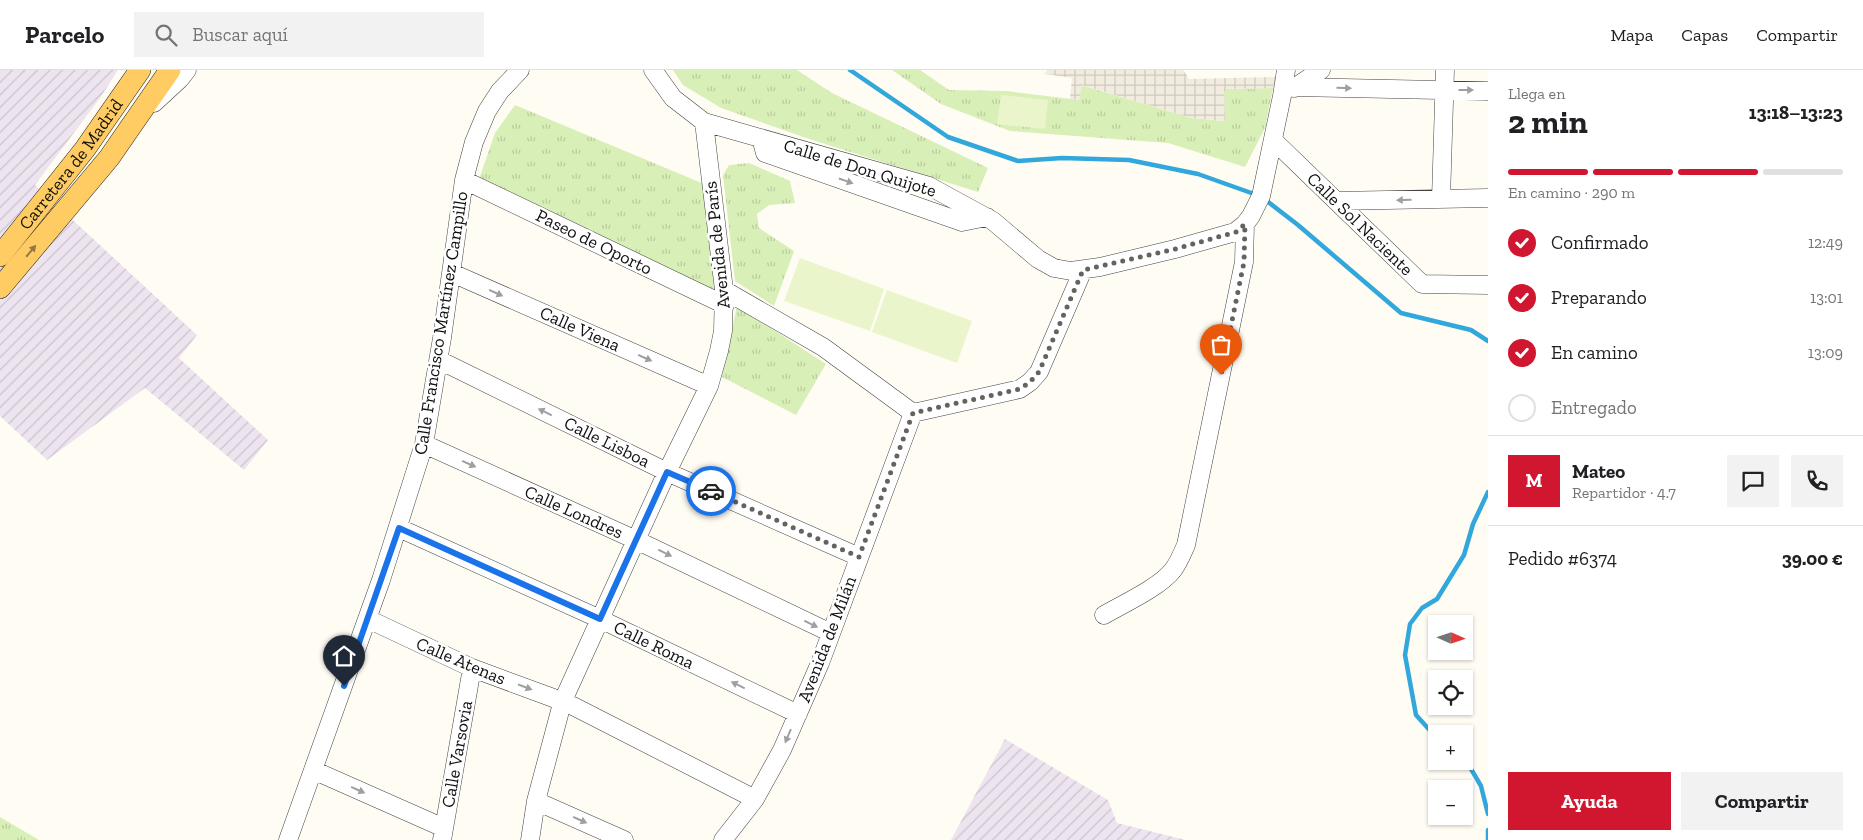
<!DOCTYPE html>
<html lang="es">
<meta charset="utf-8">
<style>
body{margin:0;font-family:"Zilla Slab",serif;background:#f2f2f2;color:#202124;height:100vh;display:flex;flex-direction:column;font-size:19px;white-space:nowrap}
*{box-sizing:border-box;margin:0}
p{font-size:16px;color:#757577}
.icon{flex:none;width:28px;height:28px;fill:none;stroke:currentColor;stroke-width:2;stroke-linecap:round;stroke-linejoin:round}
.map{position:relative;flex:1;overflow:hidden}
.sheet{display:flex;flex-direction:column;background:#fff;width:375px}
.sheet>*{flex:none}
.needle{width:32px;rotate:93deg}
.controls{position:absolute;left:1428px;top:545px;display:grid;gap:10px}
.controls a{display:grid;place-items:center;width:45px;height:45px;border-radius:0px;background:#fff;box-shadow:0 1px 4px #0004;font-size:25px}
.pin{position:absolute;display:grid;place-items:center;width:42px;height:42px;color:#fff;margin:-51px -21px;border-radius:50% 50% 50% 0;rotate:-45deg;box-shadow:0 0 5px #0007}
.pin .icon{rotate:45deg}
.courier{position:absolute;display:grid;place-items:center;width:50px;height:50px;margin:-25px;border:4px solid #1a73e8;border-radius:50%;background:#fff;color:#222;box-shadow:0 1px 6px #0007}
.headline em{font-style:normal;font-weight:700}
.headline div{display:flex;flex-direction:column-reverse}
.headline{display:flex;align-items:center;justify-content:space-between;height:85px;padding:0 20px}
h1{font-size:32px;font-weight:700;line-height:38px}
.bar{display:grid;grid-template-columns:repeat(4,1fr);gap:8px 5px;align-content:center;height:60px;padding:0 20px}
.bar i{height:6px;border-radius:4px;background:#e0e0e0}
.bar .current{background:#d11730}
.bar p{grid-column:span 4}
.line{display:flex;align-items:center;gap:12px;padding:0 20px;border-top:1px solid #e0e0e0}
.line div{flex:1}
.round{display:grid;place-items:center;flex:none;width:52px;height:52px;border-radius:0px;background:#f2f2f2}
ol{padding:0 20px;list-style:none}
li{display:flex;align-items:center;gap:15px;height:55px}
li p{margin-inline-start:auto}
li .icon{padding:5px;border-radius:50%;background:#d11730;color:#fff;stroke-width:4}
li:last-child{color:#757577}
li i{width:28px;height:28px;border:2px solid #e0e0e0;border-radius:50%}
.primary-button{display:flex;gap:10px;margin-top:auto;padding:10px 20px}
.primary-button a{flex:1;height:58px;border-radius:0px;background:#d11730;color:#fff;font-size:20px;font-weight:700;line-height:58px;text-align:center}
.primary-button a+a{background:#f2f2f2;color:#202124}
header{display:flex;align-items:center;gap:30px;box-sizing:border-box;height:70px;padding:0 25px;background:#fff;border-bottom:1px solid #e0e0e0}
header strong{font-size:24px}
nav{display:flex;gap:28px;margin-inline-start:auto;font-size:18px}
.search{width:350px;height:45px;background:#f2f2f2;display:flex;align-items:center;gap:12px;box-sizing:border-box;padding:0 18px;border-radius:0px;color:#757577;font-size:19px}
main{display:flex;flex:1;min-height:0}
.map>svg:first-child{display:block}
.industrial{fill:url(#industrial-furrows)}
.park{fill:url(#park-tufts)}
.pitch{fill:#eaf5cb}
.plaza{fill:url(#plaza-grid)}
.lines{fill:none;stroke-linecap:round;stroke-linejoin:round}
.stream{stroke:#31a7dc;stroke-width:4.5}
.minor-casing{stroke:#434343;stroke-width:19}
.major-casing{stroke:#212121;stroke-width:22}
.minor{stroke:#fff;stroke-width:18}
.major{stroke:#ffcc64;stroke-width:21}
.oneway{fill:#9f9f9f}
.oneway2{fill:#93773e}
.done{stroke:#646360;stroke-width:5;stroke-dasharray:0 9}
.route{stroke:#1a73e8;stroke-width:6}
.labels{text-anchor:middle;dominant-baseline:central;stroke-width:5;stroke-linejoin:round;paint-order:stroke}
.street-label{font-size:18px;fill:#101010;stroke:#fff}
</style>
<header>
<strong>Parcelo</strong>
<div class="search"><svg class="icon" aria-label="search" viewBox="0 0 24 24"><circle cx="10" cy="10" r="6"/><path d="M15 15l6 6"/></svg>Buscar aquí</div>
<nav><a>Mapa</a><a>Capas</a><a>Compartir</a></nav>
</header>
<main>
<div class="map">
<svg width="1488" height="770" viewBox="0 0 1488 770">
<defs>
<pattern id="industrial-furrows" width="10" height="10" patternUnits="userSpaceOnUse" patternTransform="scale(1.25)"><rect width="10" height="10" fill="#ede4ef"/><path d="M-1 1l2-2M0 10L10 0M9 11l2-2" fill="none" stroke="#cac3cc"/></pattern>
<pattern id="park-tufts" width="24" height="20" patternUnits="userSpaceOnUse" patternTransform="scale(1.25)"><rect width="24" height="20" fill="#d9efb8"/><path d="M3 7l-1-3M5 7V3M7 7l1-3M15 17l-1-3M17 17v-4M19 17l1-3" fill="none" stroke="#b9cc9d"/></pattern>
<pattern id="plaza-grid" width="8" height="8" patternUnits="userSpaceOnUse" patternTransform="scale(1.25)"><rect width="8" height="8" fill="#f2ece0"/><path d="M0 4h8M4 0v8" fill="none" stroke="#cec9bf"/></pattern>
</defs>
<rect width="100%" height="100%" fill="#fffcf4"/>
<path class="industrial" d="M0,0H118L100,28L35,115L197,265L179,288L268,370L244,400L145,318L47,390L0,346Z
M1005,669L1108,730L1117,753L1186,770H951Z"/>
<path class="park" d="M673,0H797L832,23L988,98L978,122L812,70L721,38L683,15Z
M892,0H920L949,20L1006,21L1079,30L1081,15L1192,48L1225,51L1224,19L1273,18L1265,58L1245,97L1168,73L1010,61L941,34Z
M515,35L704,114L715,225L478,112L495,63Z
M749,93L790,111L795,133L769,135L757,144L759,158L794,181L774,236L735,211L723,105L729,95Z
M737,236L826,294L796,345L722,307Z
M0,747L39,770H0Z"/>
<path class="pitch" d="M1001,25L1048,30L1045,59L997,54Z
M800,188L884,219L870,261L784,231Z
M887,220L972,251L957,293L872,262Z"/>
<path class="plaza" d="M1047,0H1183L1189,9L1276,7L1273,18L1224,19L1225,51L1192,48L1082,15L1079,30L1070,29L1072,8L1045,4Z"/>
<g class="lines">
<path class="stream" d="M850,0L948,67L1018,91L1062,88L1129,90L1198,104L1257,125
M1263,128L1298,155L1401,243L1471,260L1488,271
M1436,667L1416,645L1405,585L1410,554L1422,538L1437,529L1464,485L1473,454L1488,422
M1464,687L1481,716L1488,744
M1488,770V760"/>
<g class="minor-casing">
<path id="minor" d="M653,0L673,28L704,52L929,116L993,151L1038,189L1054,198L1071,201L1100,197L1175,179L1235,162L1245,154L1251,146L1261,126L1282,26L1286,0
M1295,17L1488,21
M1294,18L1321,0
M154,33L180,9L187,0
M761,68L765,83L962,152L987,147
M1273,70L1422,214L1488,215
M464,110L725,235
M1441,129L1445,0
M1336,131L1488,128
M452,203L709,316
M724,220L823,277L913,343
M439,290L667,402L859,487
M913,343L1020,319L1030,312L1039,302L1083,200
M424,374L636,470L831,563
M399,458L600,549L798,644
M1104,545C1123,534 1160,517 1173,500C1179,492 1182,484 1186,475L1244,192L1245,154
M368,549L472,598L556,629
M566,624L667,402L709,316L719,281L723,261L724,220L704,52
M573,636L755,729
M313,700L444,758
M536,731L624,770
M288,770L381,510L424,374L442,268L464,110L474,72L487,41L500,21L520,0
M442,770L472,598
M530,770L536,731L560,641
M723,770L755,729L782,680L820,593L913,343"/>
</g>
<g class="major-casing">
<g id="major">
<path id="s1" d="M0,186L85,79L140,0"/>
<path d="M0,218L109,88L170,0"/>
</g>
</g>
<use href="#minor" class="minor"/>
<use href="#major" class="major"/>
</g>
<defs><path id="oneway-solid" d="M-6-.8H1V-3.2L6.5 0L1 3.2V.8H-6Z" transform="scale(1.25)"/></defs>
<g class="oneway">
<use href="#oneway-solid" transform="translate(1344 18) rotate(1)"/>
<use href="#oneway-solid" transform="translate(1466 20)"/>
<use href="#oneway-solid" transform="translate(846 111) rotate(19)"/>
<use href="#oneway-solid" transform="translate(1404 130) rotate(179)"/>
<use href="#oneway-solid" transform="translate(496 223) rotate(24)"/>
<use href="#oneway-solid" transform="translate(645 288) rotate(24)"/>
<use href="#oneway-solid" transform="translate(545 342) rotate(-154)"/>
<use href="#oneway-solid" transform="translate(469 394) rotate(24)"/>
<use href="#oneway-solid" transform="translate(665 483) rotate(26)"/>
<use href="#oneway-solid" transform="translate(811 554) rotate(26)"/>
<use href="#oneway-solid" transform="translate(738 615) rotate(-154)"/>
<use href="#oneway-solid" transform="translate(525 617) rotate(21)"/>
<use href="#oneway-solid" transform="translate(788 666) rotate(113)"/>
<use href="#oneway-solid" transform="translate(358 720) rotate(24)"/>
<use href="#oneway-solid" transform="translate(580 750) rotate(24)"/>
</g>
<use class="oneway2" href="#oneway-solid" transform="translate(31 181) rotate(-50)"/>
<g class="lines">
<path class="done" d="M711,421L859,487L913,343L1020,319L1030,312L1039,302L1083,200L1175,179L1236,162L1245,154L1244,192L1221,305"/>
<path class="route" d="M344,616L399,458L600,549L667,402L711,421"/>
</g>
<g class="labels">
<g class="street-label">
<text stroke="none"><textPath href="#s1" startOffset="116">Carretera de Madrid</textPath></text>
<text transform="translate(860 98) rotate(17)">Calle de Don Quijote</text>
<text transform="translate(1360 154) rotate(44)">Calle Sol Naciente</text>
<text transform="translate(594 172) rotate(26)">Paseo de Oporto</text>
<text transform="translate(717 175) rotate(-96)">Avenida de París</text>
<text transform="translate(441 253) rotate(-81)">Calle Francisco Martínez Campillo</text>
<text transform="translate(580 259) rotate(24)">Calle Viena</text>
<text transform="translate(607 372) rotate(26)">Calle Lisboa</text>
<text transform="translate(574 442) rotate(24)">Calle Londres</text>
<text transform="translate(827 569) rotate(-69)">Avenida de Milán</text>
<text transform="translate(654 575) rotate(26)">Calle Roma</text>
<text transform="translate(461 591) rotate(23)">Calle Atenas</text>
<text transform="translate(457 684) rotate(-80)">Calle Varsovia</text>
</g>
</g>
</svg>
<div class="controls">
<a><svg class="needle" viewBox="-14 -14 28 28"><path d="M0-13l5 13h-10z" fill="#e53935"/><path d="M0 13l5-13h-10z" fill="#757577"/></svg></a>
<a><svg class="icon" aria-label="locate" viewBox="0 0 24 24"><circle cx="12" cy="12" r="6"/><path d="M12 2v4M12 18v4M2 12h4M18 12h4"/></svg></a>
<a>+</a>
<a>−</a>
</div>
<div class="pin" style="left:1221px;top:305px;background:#ea580c"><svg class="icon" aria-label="bag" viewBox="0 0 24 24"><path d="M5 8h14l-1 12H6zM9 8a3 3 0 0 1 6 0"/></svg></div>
<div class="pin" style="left:344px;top:616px;background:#1f2937"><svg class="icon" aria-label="home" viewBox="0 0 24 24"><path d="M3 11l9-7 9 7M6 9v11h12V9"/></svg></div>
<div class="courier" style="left:711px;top:421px"><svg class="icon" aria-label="car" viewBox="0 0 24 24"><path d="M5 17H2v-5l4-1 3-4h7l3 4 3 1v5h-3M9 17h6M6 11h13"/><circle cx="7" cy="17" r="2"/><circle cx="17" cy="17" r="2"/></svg></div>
</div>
<section class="sheet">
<div class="headline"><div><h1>2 min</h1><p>Llega en</p></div><em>13:18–13:23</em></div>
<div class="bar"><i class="current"></i><i class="current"></i><i class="current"></i><i></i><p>En camino · 290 m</p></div>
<ol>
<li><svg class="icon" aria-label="check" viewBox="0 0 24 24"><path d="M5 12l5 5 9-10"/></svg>Confirmado<p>12:49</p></li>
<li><svg class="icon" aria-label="check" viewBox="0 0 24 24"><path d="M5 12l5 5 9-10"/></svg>Preparando<p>13:01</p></li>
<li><svg class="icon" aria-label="check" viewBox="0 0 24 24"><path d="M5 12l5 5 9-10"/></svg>En camino<p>13:09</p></li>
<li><i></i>Entregado</li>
</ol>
<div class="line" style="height:90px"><b class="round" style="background:#d11730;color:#fff">M</b><div><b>Mateo</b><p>Repartidor · 4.7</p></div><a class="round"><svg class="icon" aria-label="chat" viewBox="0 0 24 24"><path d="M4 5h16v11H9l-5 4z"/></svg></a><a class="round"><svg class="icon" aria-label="phone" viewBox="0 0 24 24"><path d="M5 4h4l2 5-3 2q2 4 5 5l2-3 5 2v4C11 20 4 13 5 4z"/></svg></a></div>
<div class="line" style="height:65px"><div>Pedido #6374</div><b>39.00 €</b></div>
<div class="primary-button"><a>Ayuda</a><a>Compartir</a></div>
</section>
</main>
